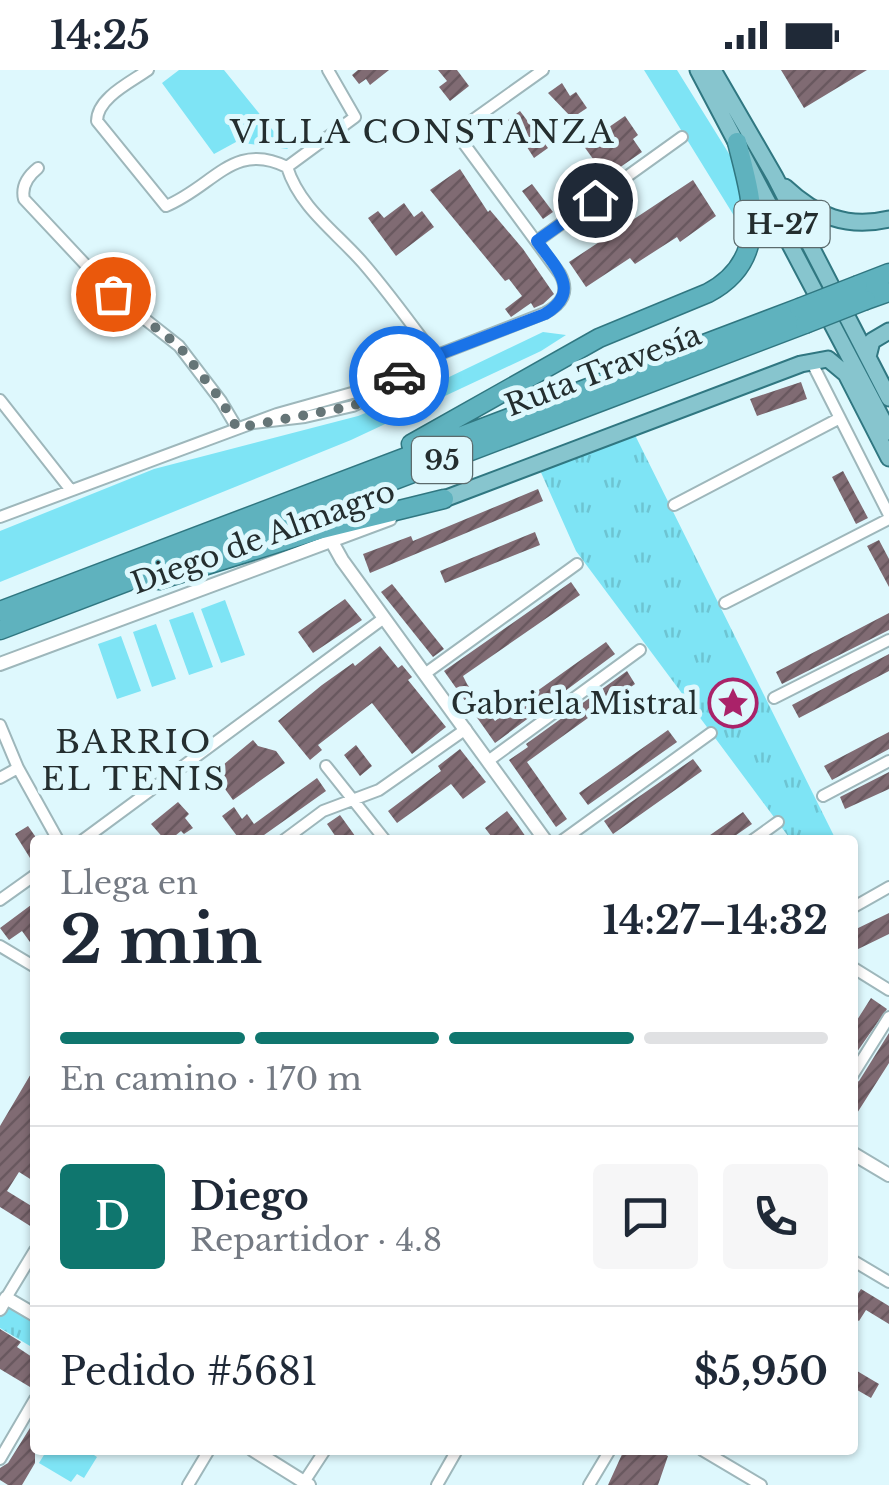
<!DOCTYPE html>
<html lang="es">
<meta charset="utf-8">
<style>
body{margin:0;font-family:"Libre Baskerville",serif;background:#f6f6f7;color:#1f2937;height:100vh;display:flex;flex-direction:column;font-size:38px;white-space:nowrap}
*{box-sizing:border-box;margin:0}
p{font-size:32px;color:#747a83}
.icon{flex:none;width:55px;height:55px;fill:none;stroke:currentColor;stroke-width:2;stroke-linecap:round;stroke-linejoin:round}
.map{position:relative;flex:1;overflow:hidden}
.drawer{position:absolute;left:30px;top:765px;width:828px;height:620px;display:flex;flex-direction:column;background:#fff;border-radius:10px;box-shadow:0 2px 8px #0004}
.drawer>*{flex:none}
.pin{position:absolute;display:grid;place-items:center;width:85px;height:85px;color:#fff;margin:-42px;border:5px solid #fff;border-radius:50%;box-shadow:0 2px 10px #0007}
.courier{position:absolute;display:grid;place-items:center;width:100px;height:100px;margin:-50px;border:8px solid #1a73e8;border-radius:50%;background:#fff;color:#222;box-shadow:0 2px 12px #0007}
.head em{font-style:normal;font-weight:700}
.head div{display:flex;flex-direction:column-reverse}
.head{display:flex;align-items:center;justify-content:space-between;height:170px;padding:0 30px}
h1{font-size:65px;font-weight:700;line-height:75px}
.bar{display:grid;grid-template-columns:repeat(4,1fr);gap:15px 10px;align-content:center;height:120px;padding:0 30px}
.bar i{height:12px;border-radius:8px;background:#e0e1e3}
.bar .selected{background:#0f766e}
.bar p{grid-column:span 4}
.line{display:flex;align-items:center;gap:25px;padding:0 30px;border-top:2px solid #e0e1e3}
.line div{flex:1}
.round{display:grid;place-items:center;flex:none;width:105px;height:105px;border-radius:10px;background:#f6f6f7}
.status{display:flex;justify-content:space-between;align-items:center;height:70px;padding:0 50px;background:#fff;direction:ltr}
.status svg{height:28px;fill:currentColor}
.map>svg:first-child{display:block}
.grass{fill:#7ee4f5}
.park{fill:url(#park-tufts)}
.building{fill:url(#building-hatch)}
.lines{fill:none;stroke-linecap:round;stroke-linejoin:round}
.minor-casing{stroke:#9eb7bb;stroke-width:14}
.tertiary-casing{stroke:#9eb7bb;stroke-width:16}
.primary-casing{stroke:#307781;stroke-width:19}
.trunk-casing{stroke:#307781;stroke-width:21}
.minor{stroke:#fff;stroke-width:10}
.tertiary{stroke:#fff;stroke-width:12}
.primary{stroke:#87c5ce;stroke-width:15}
.trunk{stroke:#5fb2be;stroke-width:18}
.trunk-bridge-casing{stroke:#307781;stroke-width:21;stroke-linecap:butt}
.trunk-bridge{stroke:#5fb2be;stroke-width:18}
.done{stroke:#657577;stroke-width:10;stroke-dasharray:0 18}
.route{stroke:#1a73e8;stroke-width:12}
.labels{text-anchor:middle;dominant-baseline:central;stroke-width:10;stroke-linejoin:round;paint-order:stroke}
.shield{fill:#def8fd;stroke:#5c6b6d;stroke-width:2.5}
.shield-label{font-size:28px;font-weight:bold;fill:#242e2f}
.street-label{font-size:30px;fill:#242e2f;stroke:#def8fd}
.poi-label{font-size:30px;fill:#242e2f;stroke:#def8fd;text-anchor:end}
.neighbourhood-label{font-size:32px;letter-spacing:2.5px;fill:#242e2f;stroke:#def8fd}
</style>
<div class="status"><b>14:25</b><svg viewBox="0 0 49 12"><path d="M0 12V9h3v3zM5 12V6h3v6zM10 12V3h3v9zM15 12V0h3v12zM26 1h20v11H26zM47 4h2v5h-2z"/></svg></div>
<div class="map">
<svg width="889" height="1415" viewBox="0 0 889 1415">
<defs>
<pattern id="park-tufts" width="24" height="20" patternUnits="userSpaceOnUse" patternTransform="scale(2.5)"><rect width="24" height="20" fill="#7ee4f5"/><path d="M3 7l-1-3M5 7V3M7 7l1-3M15 17l-1-3M17 17v-4M19 17l1-3" fill="none" stroke="#6dc4d2"/></pattern>
<pattern id="building-hatch" width="6" height="6" patternUnits="userSpaceOnUse" patternTransform="scale(2.5)"><rect width="6" height="6" fill="#806b73"/><path d="M-1 1l2-2M0 6l6-6M5 7l2-2" fill="none" stroke="#69585f"/></pattern>
</defs>
<rect width="100%" height="100%" fill="#def8fd"/>
<path class="grass" d="M179,0H224L288,79L236,72L214,84L162,13Z
M644,0H677L731,87L744,127V162Z
M543,262L566,265L541,281L351,370L0,512V461L154,399L358,346L420,321Z
M225,530L245,585L221,593L201,539Z
M193,542L213,597L189,605L169,550Z
M156,554L176,609L152,617L133,562Z
M121,566L141,621L117,629L98,574Z
M47,1380H92L91,1383L97,1387L84,1408L77,1404L71,1412L39,1393Z"/>
<path class="park" d="M634,363L836,770H791L576,481L539,398Z
M6,1233L35,1250V1279L0,1258V1242Z"/>
<path class="building" d="M358,0H389L370,15L366,9L359,14L352,5Z
M438,0H457L469,16L450,31L439,17L447,11Z
M781,0H867L804,38Z
M562,13L570,26L576,22L587,38L572,48L548,23Z
M520,41L548,78L534,88L525,74L521,78L512,67L517,63L508,50Z
M625,46L638,65L633,69L642,82L606,107L583,75Z
M460,99L488,142L490,140L523,179L554,224L543,234L534,238L531,233L511,247L505,239L522,226L509,209L505,211L430,120Z
M693,110L716,146L680,172L677,167L635,194L630,188L586,217L569,192Z
M532,114L553,142L543,149L522,121Z
M404,133L414,147L422,141L434,157L396,186L368,148L378,141L384,148Z
M801,312L807,329L757,346L750,329Z
M843,401L868,448L856,454L832,407Z
M538,419L543,431L370,503L363,484L411,466L413,471Z
M535,462L540,475L445,513L440,501Z
M879,470L889,489V517L867,476Z
M571,512L580,525L463,606L467,614L495,651L606,572L615,584L495,673L444,601Z
M392,514L444,579L433,587L381,522Z
M345,529L362,550L313,583L298,562Z
M889,543V560L782,614L776,602Z
M380,576L398,598L402,595L412,607L408,610L446,657L412,684L372,633L318,675L322,680L310,690L278,651L322,615L353,593L355,596Z
M889,584V601L799,648L792,635Z
M627,601L635,614L527,692L567,749L556,757L509,690L528,677L526,674Z
M668,660L677,672L588,735L579,723Z
M889,662V679L832,710L824,696Z
M253,670L258,676L276,681L285,693L233,730L225,719L223,695Z
M356,675L372,696L360,706L344,685Z
M460,679L486,712L463,729L451,714L397,753L388,741L441,701L438,696Z
M693,689L702,701L613,764L604,751Z
M889,702V719L845,739L840,727Z
M317,708L326,721L257,770H240L222,746L234,737L242,749L247,744L254,754Z
M178,732L189,744L185,748L193,758L184,764L181,761L170,770H165L151,754Z
M507,741L517,754L528,770H494L485,758Z
M743,742L752,754L729,770H703Z
M340,745L358,770H338L327,754Z
M28,756L35,766V796L15,764Z
M35,832V879L22,861L9,870L0,858Z
M889,843V864L852,882V861Z
M871,928L887,939L852,989V958Z
M889,963V993L852,1051V1015L859,1011Z
M35,997V1112L19,1102L7,1121L33,1137L30,1142L35,1146V1159L0,1137V1056Z
M861,1219L889,1236V1254L866,1240L859,1251L852,1247V1232Z
M0,1259L21,1272L17,1277L35,1289V1320L0,1299Z
M852,1298L879,1314L871,1328L852,1317Z
M35,1350V1393L22,1415H8L0,1410V1398L8,1393Z
M624,1380H657L668,1386L658,1415H608Z"/>
<g class="lines">
<g class="minor-casing">
<path id="minor" d="M148,0C131,12 97,28 97,51L166,136C213,117 234,70 287,97C300,138 336,162 363,193C389,223 412,255 435,286
M287,97L355,47L328,0
M38,98C28,106 21,116 24,129L113,224L179,276L221,331L237,358
M537,171L682,67
M811,291L889,445
M0,330L70,419
M253,353L305,347L353,336L374,326L427,289L545,243C562,234 570,222 560,204L462,71L463,57L543,0
M674,435L840,348
M0,447L277,344L384,314
M725,533L889,449
M426,603L577,494
M774,628L889,570
M0,655L18,698L58,770
M488,691L640,580
M326,696L385,770
M0,708L18,698
M823,726L889,691
M83,770L384,548
M284,770L323,741L379,720L466,659
M563,770L711,663
M753,770L778,752
M0,830L35,805
M852,838L889,817
M0,876L35,897
M852,897L889,920
M852,1006L889,947
M852,1190L889,1212
M6,1228L35,1180
M702,1380L761,1415
M0,1389L35,1329
M304,1412L325,1380
M188,1415L209,1380
M437,1415L457,1380
M589,1415L610,1380"/>
</g>
<g class="tertiary-casing">
<path id="tertiary" d="M332,472L342,490L545,770
M0,594L390,449
M852,1083L889,1105
M0,1239L6,1228L35,1245
M253,1380L309,1415"/>
</g>
<g class="primary-casing">
<path id="primary" d="M698,0L889,362
M713,0L775,107L889,328
M785,117C816,146 847,159 889,149
M868,287L872,271L889,261
M444,429L801,294L828,289L846,304L889,388"/>
</g>
<g class="trunk-casing">
<path id="trunk" d="M858,215L889,203
M866,230L889,222
M411,374L599,268L708,223C772,189 751,128 737,72
M159,510L322,459L444,429
M0,541L799,238
M0,560L805,254"/>
</g>
<use href="#minor" class="minor"/>
<use href="#tertiary" class="tertiary"/>
<use href="#primary" class="primary"/>
<use href="#trunk" class="trunk"/>
<g class="trunk-bridge-casing">
<path id="trunk-bridge" d="M799,238L858,215
M805,254L866,230"/>
</g>
<use href="#trunk-bridge" class="trunk-bridge"/>
</g>
<g class="lines">
<path class="done" d="M113,224L179,276L221,330L237,358L353,336L374,326L399,306"/>
<path class="route" d="M399,306L427,289L545,244C583,221 555,197 537,171L595,130"/>
</g>
<defs>
<g id="sight-ring" transform="scale(2.5)"><circle r="9.5" fill="#def8fd" stroke="#aa2269" stroke-width="1.5"/><path d="M0-6L1.8-2.2L6-1.7L2.9 1.2L3.7 5.4L0 3.3L-3.7 5.4L-2.9 1.2L-6-1.7L-1.8-2.2Z" fill="#aa2269"/></g>
</defs>
<g fill-rule="evenodd">
<use href="#sight-ring" x="733" y="633"/>
</g>
<g class="labels">
<g class="shield">
<rect x="734.5" y="131" width="95" height="46" rx="8"/>
<rect x="412" y="367" width="60" height="46" rx="8"/>
</g>
<g class="shield-label">
<text x="782" y="154">H-27</text>
<text x="442" y="390">95</text>
</g>
<g class="street-label">
<text transform="translate(603 300) rotate(-21)">Ruta Travesía</text>
<text transform="translate(263 467) rotate(-20)">Diego de Almagro</text>
</g>
<g class="poi-label">
<text x="698" y="633">Gabriela Mistral</text>
</g>
<g class="neighbourhood-label">
<text x="423" y="62">VILLA CONSTANZA</text>
<text x="134" y="672">BARRIO<tspan x="134" dy="37">EL TENIS</tspan></text>
</g>
</g>
</svg>
<div class="pin" style="left:113px;top:224px;background:#ea580c"><svg class="icon" aria-label="bag" viewBox="0 0 24 24"><path d="M5 8h14l-1 12H6zM9 8a3 3 0 0 1 6 0"/></svg></div>
<div class="pin" style="left:595px;top:130px;background:#1f2937"><svg class="icon" aria-label="home" viewBox="0 0 24 24"><path d="M3 11l9-7 9 7M6 9v11h12V9"/></svg></div>
<div class="courier" style="left:399px;top:306px"><svg class="icon" aria-label="car" viewBox="0 0 24 24"><path d="M5 17H2v-5l4-1 3-4h7l3 4 3 1v5h-3M9 17h6M6 11h13"/><circle cx="7" cy="17" r="2"/><circle cx="17" cy="17" r="2"/></svg></div>
<section class="drawer">
<div class="head"><div><h1>2 min</h1><p>Llega en</p></div><em>14:27–14:32</em></div>
<div class="bar"><i class="selected"></i><i class="selected"></i><i class="selected"></i><i></i><p>En camino · 170 m</p></div>
<div class="line" style="height:180px"><b class="round" style="background:#0f766e;color:#fff">D</b><div><b>Diego</b><p>Repartidor · 4.8</p></div><a class="round"><svg class="icon" aria-label="chat" viewBox="0 0 24 24"><path d="M4 5h16v11H9l-5 4z"/></svg></a><a class="round"><svg class="icon" aria-label="phone" viewBox="0 0 24 24"><path d="M5 4h4l2 5-3 2q2 4 5 5l2-3 5 2v4C11 20 4 13 5 4z"/></svg></a></div>
<div class="line" style="height:130px"><div>Pedido #5681</div><b>$5,950</b></div>
</section>
</div>
